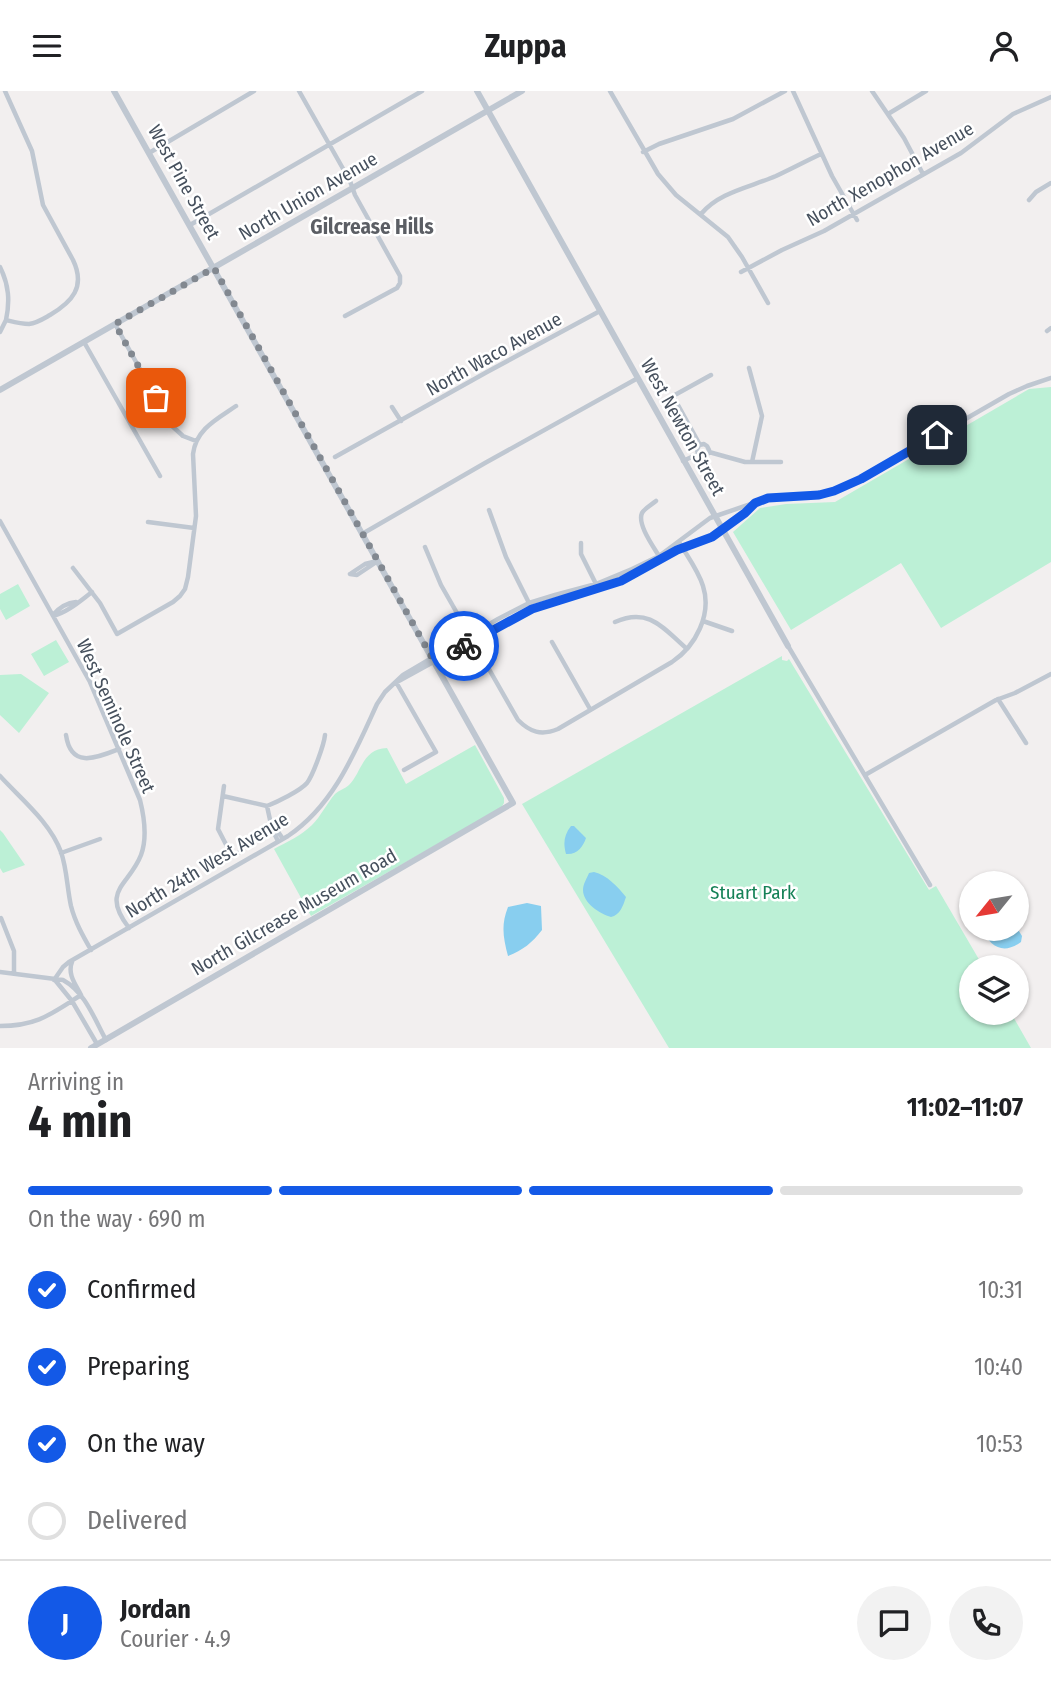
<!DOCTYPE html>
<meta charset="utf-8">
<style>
body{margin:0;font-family:"Fira Sans Condensed",sans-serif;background:#f2f2f2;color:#202124;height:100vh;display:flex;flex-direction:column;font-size:26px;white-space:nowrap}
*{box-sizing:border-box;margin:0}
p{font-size:23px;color:#757577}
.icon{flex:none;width:38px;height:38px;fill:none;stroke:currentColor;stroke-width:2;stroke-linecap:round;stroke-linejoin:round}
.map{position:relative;height:957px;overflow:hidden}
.details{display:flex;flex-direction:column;background:#fff;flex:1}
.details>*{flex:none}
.needle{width:46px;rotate:240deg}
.tools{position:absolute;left:959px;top:780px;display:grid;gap:14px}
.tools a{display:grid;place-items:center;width:70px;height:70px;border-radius:50%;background:#fff;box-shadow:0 2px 5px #0004;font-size:35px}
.pin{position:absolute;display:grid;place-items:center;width:60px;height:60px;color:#fff;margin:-30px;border-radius:14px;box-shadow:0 4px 10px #0006}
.courier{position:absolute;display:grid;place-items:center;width:70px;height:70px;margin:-35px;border:5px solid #1359e7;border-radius:50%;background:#fff;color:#222;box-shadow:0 2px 9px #0007}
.head em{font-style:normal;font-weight:700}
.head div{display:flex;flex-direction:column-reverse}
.head{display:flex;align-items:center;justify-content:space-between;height:119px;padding:0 28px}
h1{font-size:46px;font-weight:700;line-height:52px}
.bar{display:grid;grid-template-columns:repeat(4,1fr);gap:10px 7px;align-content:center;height:84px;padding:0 28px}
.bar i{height:9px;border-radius:5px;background:#e0e0e0}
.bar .selected{background:#1359e7}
.bar p{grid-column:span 4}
.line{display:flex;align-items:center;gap:18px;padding:0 28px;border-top:2px solid #e0e0e0}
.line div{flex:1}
.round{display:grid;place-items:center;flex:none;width:74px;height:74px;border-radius:37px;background:#f2f2f2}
ol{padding:0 28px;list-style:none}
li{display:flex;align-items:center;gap:21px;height:77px}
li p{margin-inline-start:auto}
li .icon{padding:7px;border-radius:50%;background:#1359e7;color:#fff;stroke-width:4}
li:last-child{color:#757577}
li i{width:38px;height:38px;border:4px solid #e0e0e0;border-radius:50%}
header{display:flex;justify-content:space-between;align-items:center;height:91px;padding:0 28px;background:#fff;font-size:32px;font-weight:700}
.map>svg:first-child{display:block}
.green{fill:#bcf0d6}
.water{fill:#88ceef}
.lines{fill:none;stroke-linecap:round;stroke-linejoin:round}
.minor{stroke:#bfc7d1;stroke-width:4.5}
.tertiary{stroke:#bfc7d1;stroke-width:6}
.done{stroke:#828890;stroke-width:7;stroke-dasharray:0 12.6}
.route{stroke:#1359e7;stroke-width:9}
.labels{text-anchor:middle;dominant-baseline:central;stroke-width:5;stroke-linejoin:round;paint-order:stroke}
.street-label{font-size:19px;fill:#46505d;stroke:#fff}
.park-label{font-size:19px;fill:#148156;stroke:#fff}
.neighbourhood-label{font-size:21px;font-weight:bold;fill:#5b5e64;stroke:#fff}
</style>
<header><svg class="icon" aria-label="menu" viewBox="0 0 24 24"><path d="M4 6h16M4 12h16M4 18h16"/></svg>Zuppa<svg class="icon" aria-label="person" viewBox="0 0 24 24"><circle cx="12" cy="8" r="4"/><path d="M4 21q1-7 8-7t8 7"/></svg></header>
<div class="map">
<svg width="1051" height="957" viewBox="0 0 1051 957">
<rect width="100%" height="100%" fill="#f2efef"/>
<path class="green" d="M1051,296V471L941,537L901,472L791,539L733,441L760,417L786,413L835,411L1029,298Z
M18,493L30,515L6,529L0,518V503Z
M56,549L69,571L44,585L31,563Z
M782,565V569L787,570L789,568L929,799L936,795L984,877H971V922H1011L1031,957H669L522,713Z
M21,583L49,602L19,642L0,624V584Z
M475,654L504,707V712L501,717L311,825L274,758C287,751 302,744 312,734C321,725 327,712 335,703C339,699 345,698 349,694C362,681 362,658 387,657L406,693Z
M0,739L3,742L25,774L3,782L0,777Z"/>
<path class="water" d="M571,735H574L586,747C583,756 577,764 566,763C563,752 564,744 571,735Z
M594,781C607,784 618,796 626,806C623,815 620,824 611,826C600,823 583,812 583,799C583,793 587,787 589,782Z
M527,812L541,815L542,839C532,852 523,859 508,865C503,846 501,834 508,816Z
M1017,837L1022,845L1021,851C1003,864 991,856 981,838H1017Z"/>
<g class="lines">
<path class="minor" d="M299,0L350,90L355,104L400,185V192L397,197L345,225
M610,0L658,83L676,104L728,146L742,166L768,212
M793,0L832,85L857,129
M872,0L904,47L923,83
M888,23L926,0
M643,61L659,53L733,28L785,0
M149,62L254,0
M1029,109L1036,101L1051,92
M701,123C719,101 751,96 776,85C791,78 806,70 821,63
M190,134L422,0
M0,176C9,194 10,210 6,229
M741,181L782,159L824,140L961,62L1013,23L1051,6
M115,233L171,334L183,345L196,350
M1047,240L1051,237
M0,241L6,229C14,231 21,233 29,233C37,232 43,228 50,224C72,211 86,196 73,169L43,114L32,60L5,0
M84,251L160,385
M749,277L762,325L752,371
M392,316L401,330
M700,354L673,305L711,284
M709,361L745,371H781
M335,366L487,281L600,220
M683,370L698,363L702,365L707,364L709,359L707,355L704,353L699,354L697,359L698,363
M656,410C651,414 645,417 642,422C637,433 653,455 659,465
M489,419L506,466L530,514
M0,430L90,591L140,709C144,725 147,748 141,764C129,795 100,799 129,837
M148,431L194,437
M362,443L485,372L638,287
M581,452V463L596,493
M425,456L441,494L518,629C530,641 541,645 558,638L672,571C696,555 712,523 703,495C698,479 687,465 679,451
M73,477L100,512L117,543L173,511L180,505L185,498L188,486L196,425L193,363C196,338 217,328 236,315
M350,483L357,484L378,470
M350,483L365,473L377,470
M54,523C60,516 67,512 76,511
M53,525C68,521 80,510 92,501
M703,530L732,540
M615,531C649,516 663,537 687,558
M552,551L590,618
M788,555L930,794
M396,591L436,661L404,679
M397,591L521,523L551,511L620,490L677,459L712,446L723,440L753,414
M998,608L1026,652
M66,644C71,678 96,667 119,658
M865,684L996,609L1015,602L1051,583
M0,685C21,708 50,731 61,761C67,778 67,797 71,815C75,831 83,845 91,859
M224,695L218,738L232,765
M223,705L267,715C277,711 300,700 307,692C313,684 324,654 325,644
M267,715L272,738L278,750
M272,732L283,748
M61,762L100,748
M225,769L240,761
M1,827L14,860V882
M0,881L63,889C85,901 94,927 106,949
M54,889L63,876L69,871L288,745C334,714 355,661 377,613L385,601L403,584L498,528L529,512L555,504L596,493L632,478L659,465L710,427L768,407L826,402L861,388L1009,303L1027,295L1051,287
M55,889L72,910L97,953
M0,935C37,935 51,923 81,904C76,894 67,883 72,871"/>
<path class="tertiary" d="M477,0L788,555
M0,299L522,0
M91,957L513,712L114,0"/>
</g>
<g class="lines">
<path class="done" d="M156,307L115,233L214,177L435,572L464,555"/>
<path class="route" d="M464,555L532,518L621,490L677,459L712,446L745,422L755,412L768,407L819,404L834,400L861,388L937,344"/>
</g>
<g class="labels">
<g class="street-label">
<text transform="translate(890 83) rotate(-30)">North Xenophon Avenue</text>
<text transform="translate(184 91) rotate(61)">West Pine Street</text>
<text transform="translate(308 105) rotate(-30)">North Union Avenue</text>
<text transform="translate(494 263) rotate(-29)">North Waco Avenue</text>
<text transform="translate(683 336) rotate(61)">West Newton Street</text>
<text transform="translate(116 625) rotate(66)">West Seminole Street</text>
<text transform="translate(207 774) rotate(-31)">North 24th West Avenue</text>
<text transform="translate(294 821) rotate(-30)">North Gilcrease Museum Road</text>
</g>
<g class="park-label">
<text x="753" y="801">Stuart Park</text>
</g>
<g class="neighbourhood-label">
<text x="372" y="136">Gilcrease Hills</text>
</g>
</g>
</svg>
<div class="tools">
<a><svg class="needle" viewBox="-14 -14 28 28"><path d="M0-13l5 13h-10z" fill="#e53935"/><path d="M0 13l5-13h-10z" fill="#757577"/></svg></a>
<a><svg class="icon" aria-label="layers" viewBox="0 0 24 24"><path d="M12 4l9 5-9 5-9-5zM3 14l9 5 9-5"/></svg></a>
</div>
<div class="pin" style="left:156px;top:307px;background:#ea580c"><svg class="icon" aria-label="bag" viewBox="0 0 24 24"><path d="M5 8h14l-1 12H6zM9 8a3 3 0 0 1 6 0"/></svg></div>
<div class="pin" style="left:937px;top:344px;background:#1f2937"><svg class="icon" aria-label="home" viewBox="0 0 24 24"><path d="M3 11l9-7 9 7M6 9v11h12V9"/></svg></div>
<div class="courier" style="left:464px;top:555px"><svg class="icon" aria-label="bike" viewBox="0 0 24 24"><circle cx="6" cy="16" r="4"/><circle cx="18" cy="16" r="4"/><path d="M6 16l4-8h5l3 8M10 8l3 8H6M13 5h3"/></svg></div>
</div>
<section class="details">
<div class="head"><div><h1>4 min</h1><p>Arriving in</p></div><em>11:02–11:07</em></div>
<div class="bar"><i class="selected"></i><i class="selected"></i><i class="selected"></i><i></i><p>On the way · 690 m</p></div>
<ol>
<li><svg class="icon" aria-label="check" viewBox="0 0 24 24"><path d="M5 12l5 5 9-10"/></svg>Confirmed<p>10:31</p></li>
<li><svg class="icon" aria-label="check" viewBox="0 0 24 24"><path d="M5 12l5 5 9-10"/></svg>Preparing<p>10:40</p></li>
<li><svg class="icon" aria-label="check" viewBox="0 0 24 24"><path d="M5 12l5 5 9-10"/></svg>On the way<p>10:53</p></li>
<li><i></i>Delivered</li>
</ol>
<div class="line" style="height:126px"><b class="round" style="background:#1359e7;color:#fff">J</b><div><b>Jordan</b><p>Courier · 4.9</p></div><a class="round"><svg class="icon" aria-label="chat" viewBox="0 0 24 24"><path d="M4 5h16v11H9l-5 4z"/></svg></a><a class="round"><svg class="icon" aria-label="phone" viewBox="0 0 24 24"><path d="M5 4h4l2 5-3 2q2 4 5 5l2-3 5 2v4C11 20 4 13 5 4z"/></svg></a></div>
</section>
